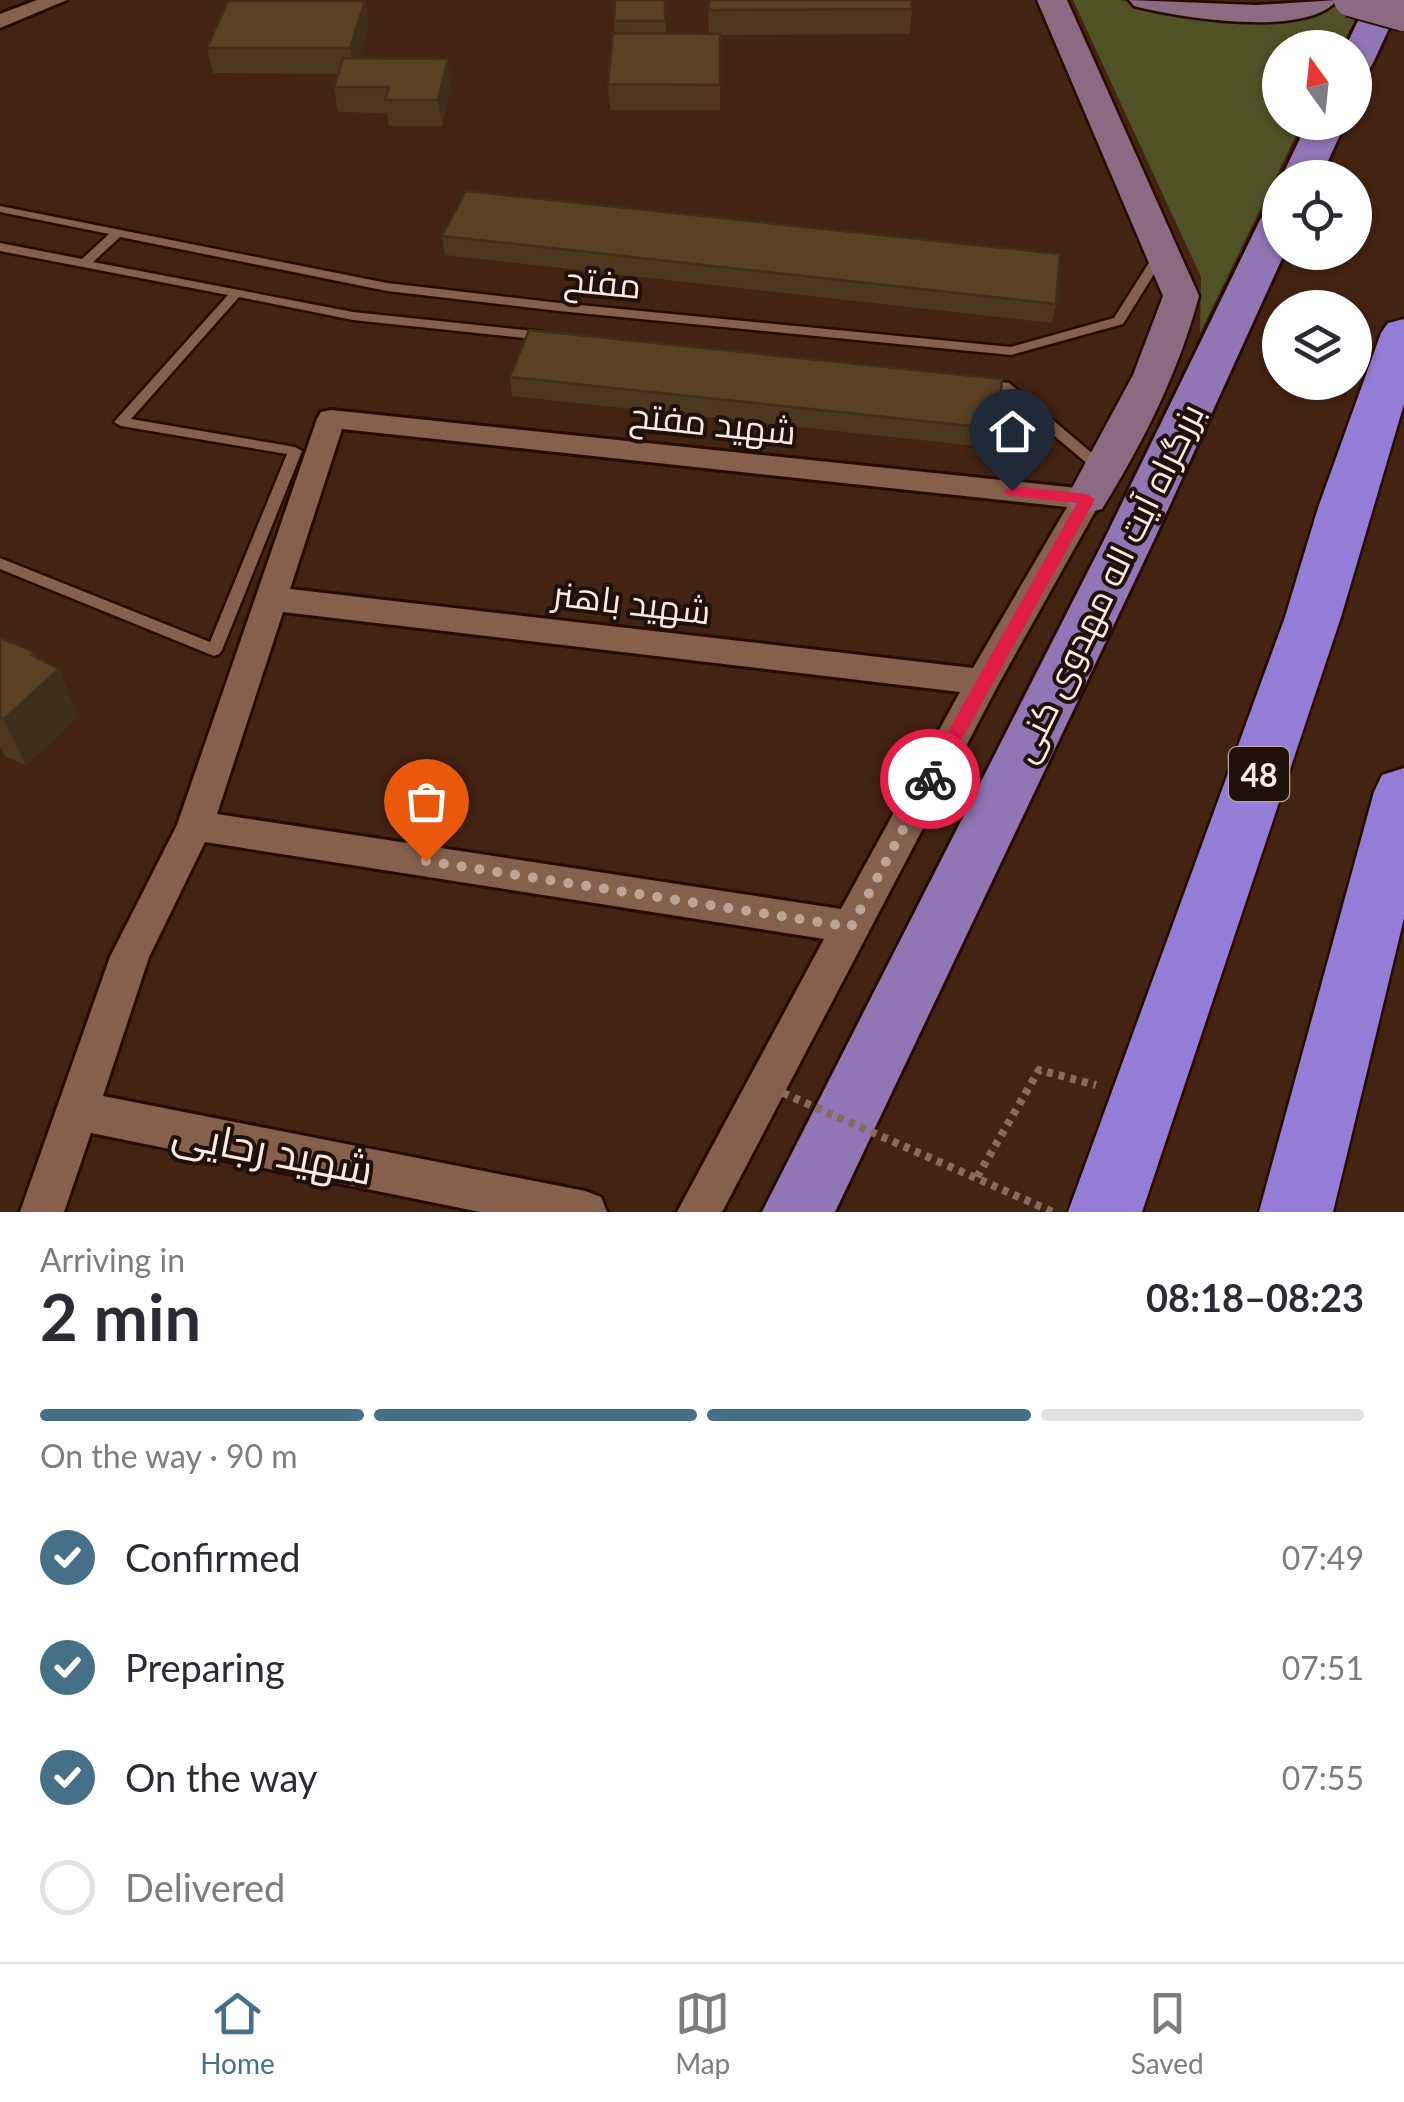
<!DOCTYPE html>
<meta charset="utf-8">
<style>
body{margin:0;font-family:Lato,Cairo,sans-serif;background:#f7f7f7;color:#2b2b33;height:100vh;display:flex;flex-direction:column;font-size:38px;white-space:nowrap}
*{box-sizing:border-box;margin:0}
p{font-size:32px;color:#7c7c81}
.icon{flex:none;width:55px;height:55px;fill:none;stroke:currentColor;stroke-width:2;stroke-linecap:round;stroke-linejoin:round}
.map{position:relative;height:1212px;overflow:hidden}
.details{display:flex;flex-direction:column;background:#fff;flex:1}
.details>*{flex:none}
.needle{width:65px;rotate:345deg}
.fabs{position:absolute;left:1262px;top:30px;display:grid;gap:20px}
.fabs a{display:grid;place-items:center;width:110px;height:110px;border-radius:50%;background:#fff;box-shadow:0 2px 8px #0004;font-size:50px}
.pin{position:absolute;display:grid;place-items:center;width:85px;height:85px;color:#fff;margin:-102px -42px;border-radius:50% 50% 50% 0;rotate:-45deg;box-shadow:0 0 10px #0007}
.pin .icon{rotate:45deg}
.courier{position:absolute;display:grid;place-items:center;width:100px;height:100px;margin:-50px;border:8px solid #e11d48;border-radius:50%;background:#fff;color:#222;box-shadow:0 2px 12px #0007}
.overview em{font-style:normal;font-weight:700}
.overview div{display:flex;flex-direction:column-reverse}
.overview{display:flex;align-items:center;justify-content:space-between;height:170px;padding:0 40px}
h1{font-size:65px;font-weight:700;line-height:75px}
.bar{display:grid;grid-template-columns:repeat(4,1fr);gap:15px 10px;align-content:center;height:120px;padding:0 40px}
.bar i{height:12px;border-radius:8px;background:#e1e1e2}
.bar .current{background:#457087}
.bar p{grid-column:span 4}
ol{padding:0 40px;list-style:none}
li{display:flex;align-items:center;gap:30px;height:110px}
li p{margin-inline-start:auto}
li .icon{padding:10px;border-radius:50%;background:#457087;color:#fff;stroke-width:4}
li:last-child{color:#7c7c81}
li i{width:55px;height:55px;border:5px solid #e1e1e2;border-radius:50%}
.tab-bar{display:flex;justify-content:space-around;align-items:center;height:140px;border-top:2px solid #e1e1e2;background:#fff;font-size:28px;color:#7c7c81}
.tab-bar a{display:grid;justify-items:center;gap:5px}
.tab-bar .current{color:#457087}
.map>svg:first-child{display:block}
.green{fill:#515126}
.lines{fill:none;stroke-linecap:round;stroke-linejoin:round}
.service-casing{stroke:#280b00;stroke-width:5}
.minor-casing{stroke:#280b00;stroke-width:6}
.secondary-casing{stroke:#280b00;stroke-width:5}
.primary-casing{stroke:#280b00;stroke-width:6}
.trunk-casing{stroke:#280b00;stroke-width:5}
.path{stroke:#876b5c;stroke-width:8;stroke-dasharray:6 6;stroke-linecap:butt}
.service{fill:#85604d;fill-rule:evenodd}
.minor{fill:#85604d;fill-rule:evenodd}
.secondary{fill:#8a6b81;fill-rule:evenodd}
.primary{fill:#9076b4;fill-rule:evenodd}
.trunk{fill:#947dd6;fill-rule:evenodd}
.secondary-bridge-casing{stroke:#280b00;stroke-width:36;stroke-linecap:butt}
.path-bridge{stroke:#876b5c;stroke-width:8;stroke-dasharray:6 6;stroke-linecap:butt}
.secondary-bridge{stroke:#8a6b81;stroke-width:32}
.wall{fill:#4d381f}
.shaded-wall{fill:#3f2e19}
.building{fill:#5a4124;stroke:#3f2e19;stroke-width:2.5}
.route{fill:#e11d48}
.done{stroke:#bda497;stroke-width:10;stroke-dasharray:0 18}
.labels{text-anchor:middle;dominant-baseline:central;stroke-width:8;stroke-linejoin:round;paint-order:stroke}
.shield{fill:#1f110a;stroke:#bca89e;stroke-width:2.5}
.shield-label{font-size:32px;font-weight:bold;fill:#ffe9de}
.street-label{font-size:35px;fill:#ffe9de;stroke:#1f110a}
.near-street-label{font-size:42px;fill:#ffe9de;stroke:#1f110a}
</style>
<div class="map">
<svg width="1404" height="1212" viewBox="0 0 1404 1212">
<rect width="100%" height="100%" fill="#432312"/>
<path class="green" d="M1073,0H1120L1187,17L1232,21L1285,18L1321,13L1339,5L1361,11L1340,47L1280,48V122L1302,123L1200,333L1201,277Z"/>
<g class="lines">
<g class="service-casing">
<path id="service" d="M0,206L387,283L559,303L1011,347L1114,318L1157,250L1161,249L1167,253L1123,324L1011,355L559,311L387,291L120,237L93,262L353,312L543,332L549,336L543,340L353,320L239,297L131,419L295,447L302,451L222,650L219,654L214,656L0,569V558L210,642L287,454L121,426L114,422L228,295L0,251V243L82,259L109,234L0,212Z
M984,380L1009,383L1106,465L1108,468L1106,471H1096L1000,390L979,387L977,384L979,381Z"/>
</g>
<g class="minor-casing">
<path id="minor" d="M37,0H67L0,28V14Z
M331,410L1087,489L1098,492L1102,499L998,685L722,1212H677L824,939L205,842L149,957L103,1096L585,1191L601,1197L607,1212H480L91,1133L64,1212H20L110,957L177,825L317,419L321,412ZM342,429L1067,507L973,668L290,589ZM283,612L960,692L841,909L217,814Z"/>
</g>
<g class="secondary-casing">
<path id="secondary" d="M1037,0H1067L1199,296C1179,371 1143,443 1102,509L1087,513L1072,509L1066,499L1133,375L1163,296Z
M1129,0L1256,5L1337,0C1307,39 1176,17 1134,6Z"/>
</g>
<g class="primary-casing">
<path id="primary" d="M1368,0H1402L1373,63L1368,71L1355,74V48H1345Z
M1308,122H1346L1320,178H1281Z
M1280,208V252H1285L1154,540L835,1212H762L1104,540L1260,220L1266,211Z"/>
</g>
<g class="trunk-casing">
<path id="trunk" d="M1404,319V404L1341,617L1142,1212H1068L1285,617L1318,508L1381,333L1388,323Z
M1404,768V918L1333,1212H1259L1374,792L1382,775Z"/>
</g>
<path class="path" d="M977,1177L1039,1070L1096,1085"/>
<use href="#service" class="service"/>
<use href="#minor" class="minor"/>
<use href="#secondary" class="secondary"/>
<use href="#primary" class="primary"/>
<use href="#trunk" class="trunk"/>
<g class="secondary-bridge-casing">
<path id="secondary-bridge" d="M1350,0L1404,15"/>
</g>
<path class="path-bridge" d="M783,1093L1053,1212"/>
<use href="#secondary-bridge" class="secondary-bridge"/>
</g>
<path class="wall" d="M666,0V33L709,34L708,0L912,9L910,34L720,35V110H610L608,84L615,33L614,21Z
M365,1L369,26L359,58L451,84L442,126H389L387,113L338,112L334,87L338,74L213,73L207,48Z
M442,236L1056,304L1052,323L445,255Z
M510,377L998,429L995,448L512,396Z
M0,638L35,652L38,659L78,716L26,766L5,756L0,746Z"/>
<path class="shaded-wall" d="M365,1L369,26L354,74L350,48Z
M448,59L451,84L442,126L438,100Z
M35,652L47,679L59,669L78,716L26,766L4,719L31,655Z"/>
<path class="building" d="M615,0H665V21H614Z
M709,0H911L912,9L709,10Z
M228,1H365L350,48H207Z
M613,33L720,34V85L608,84Z
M343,58L448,59L438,100H385L389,87H334Z
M466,191L1060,254L1056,304L442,236Z
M529,330L1002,379L998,429L510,377Z
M0,638L35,652L31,655L59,669L4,719L0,717Z"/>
<path class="route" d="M1012,486L1087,494L1095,499L937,784L930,786L921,779L1077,503L1006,495L1004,491Z"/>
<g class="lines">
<path class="done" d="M426,861L851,927L930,779"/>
</g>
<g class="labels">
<rect class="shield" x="1229" y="747" width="60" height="54" rx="8"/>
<g class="shield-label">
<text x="1259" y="774">48</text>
</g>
<g class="street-label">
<text transform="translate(603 281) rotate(6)">مفتح</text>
<text transform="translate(713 422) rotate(6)">شهید مفتح</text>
<text transform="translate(1106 582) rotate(-64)">بزرگراه آیت اله مهدوی کنی</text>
<text transform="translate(632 601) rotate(7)">شهید باهنر</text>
</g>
<g class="near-street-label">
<text transform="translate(273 1150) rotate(11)">شهید رجایی</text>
</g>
</g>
</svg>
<div class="fabs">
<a><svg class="needle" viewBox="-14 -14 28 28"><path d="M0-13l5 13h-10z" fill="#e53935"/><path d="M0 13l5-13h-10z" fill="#7c7c81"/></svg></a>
<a><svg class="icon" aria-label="locate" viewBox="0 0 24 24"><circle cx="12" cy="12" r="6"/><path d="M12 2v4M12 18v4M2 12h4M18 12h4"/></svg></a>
<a><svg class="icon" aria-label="layers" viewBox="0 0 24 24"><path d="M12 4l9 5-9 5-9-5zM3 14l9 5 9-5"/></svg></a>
</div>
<div class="pin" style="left:426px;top:861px;background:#ea580c"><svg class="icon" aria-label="bag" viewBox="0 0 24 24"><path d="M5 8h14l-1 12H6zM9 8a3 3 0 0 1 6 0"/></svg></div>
<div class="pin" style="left:1012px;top:491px;background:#1f2937"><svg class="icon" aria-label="home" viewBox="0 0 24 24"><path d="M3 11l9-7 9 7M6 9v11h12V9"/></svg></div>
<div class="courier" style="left:930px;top:779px"><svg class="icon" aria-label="bike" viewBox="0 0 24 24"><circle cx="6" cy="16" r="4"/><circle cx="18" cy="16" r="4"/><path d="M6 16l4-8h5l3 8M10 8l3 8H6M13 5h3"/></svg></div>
</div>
<section class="details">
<div class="overview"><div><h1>2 min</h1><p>Arriving in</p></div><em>08:18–08:23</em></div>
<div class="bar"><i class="current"></i><i class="current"></i><i class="current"></i><i></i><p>On the way · 90 m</p></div>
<ol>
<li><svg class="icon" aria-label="check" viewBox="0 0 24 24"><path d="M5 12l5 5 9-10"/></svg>Confirmed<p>07:49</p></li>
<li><svg class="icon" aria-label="check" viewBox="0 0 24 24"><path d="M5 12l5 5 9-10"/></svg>Preparing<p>07:51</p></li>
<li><svg class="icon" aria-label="check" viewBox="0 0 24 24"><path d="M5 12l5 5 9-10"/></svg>On the way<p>07:55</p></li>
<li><i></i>Delivered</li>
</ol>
</section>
<nav class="tab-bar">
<a class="current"><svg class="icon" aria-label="home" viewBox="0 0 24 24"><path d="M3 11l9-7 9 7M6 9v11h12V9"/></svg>Home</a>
<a><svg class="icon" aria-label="map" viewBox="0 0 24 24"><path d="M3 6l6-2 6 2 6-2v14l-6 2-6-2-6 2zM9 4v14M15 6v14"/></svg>Map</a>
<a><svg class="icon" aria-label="saved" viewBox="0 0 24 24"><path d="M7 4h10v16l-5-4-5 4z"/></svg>Saved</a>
</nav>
